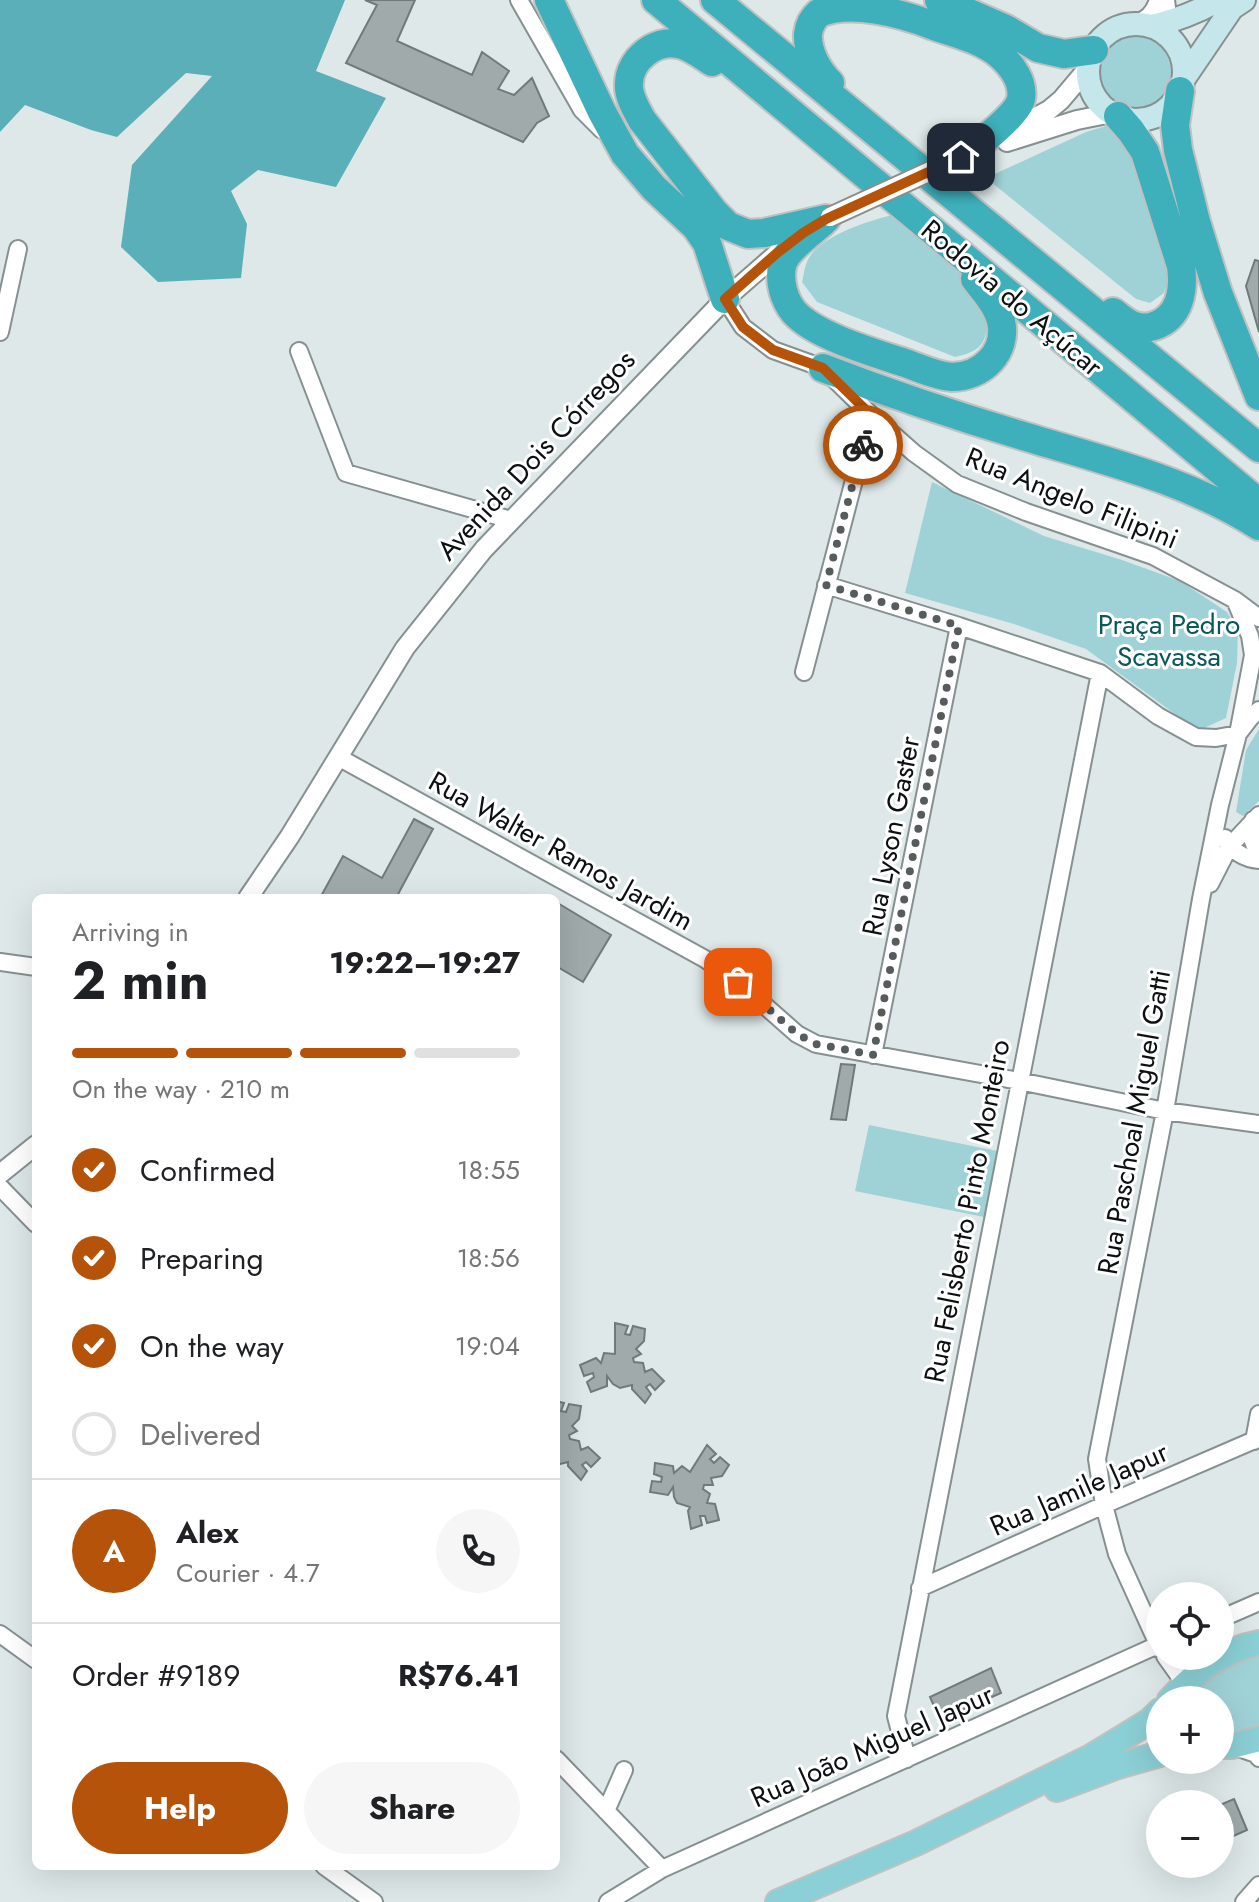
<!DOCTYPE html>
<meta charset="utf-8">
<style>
body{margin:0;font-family:Jost,sans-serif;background:#f6f6f6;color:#202124;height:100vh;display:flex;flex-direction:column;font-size:30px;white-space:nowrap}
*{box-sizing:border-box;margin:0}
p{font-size:26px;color:#757577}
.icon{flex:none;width:44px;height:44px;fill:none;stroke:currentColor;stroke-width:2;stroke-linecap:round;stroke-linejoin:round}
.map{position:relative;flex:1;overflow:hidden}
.drawer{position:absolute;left:32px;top:894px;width:528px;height:976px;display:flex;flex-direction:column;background:#fff;border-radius:12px;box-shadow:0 8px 32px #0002}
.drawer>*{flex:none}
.tools{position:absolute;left:1146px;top:1582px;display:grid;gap:16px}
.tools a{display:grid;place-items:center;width:88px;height:88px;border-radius:50%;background:#fff;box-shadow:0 8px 32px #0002;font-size:40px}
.pin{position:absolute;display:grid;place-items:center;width:68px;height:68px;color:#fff;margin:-34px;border-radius:16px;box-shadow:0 4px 12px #0006}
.courier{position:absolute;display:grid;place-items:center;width:80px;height:80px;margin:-40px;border:6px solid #b45309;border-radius:50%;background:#fff;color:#222;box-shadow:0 2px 10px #0007}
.summary em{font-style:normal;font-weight:700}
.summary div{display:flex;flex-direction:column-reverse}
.summary{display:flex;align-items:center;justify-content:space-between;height:136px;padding:0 40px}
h1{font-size:52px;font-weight:700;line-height:60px}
.bar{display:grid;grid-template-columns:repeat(4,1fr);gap:12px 8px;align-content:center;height:96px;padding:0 40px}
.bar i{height:10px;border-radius:6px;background:#e0e0e0}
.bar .active{background:#b45309}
.bar p{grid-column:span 4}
.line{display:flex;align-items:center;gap:20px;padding:0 40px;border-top:2px solid #e0e0e0}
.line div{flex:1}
.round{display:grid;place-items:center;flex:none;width:84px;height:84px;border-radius:42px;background:#f6f6f6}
ol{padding:0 40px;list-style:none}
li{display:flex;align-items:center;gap:24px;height:88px}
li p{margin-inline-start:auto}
li .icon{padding:8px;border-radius:50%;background:#b45309;color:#fff;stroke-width:4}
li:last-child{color:#757577}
li i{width:44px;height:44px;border:4px solid #e0e0e0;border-radius:50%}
.primary-button{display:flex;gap:16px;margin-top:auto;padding:16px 40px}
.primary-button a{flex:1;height:92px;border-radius:48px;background:#b45309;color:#fff;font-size:32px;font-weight:700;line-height:92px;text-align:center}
.primary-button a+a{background:#f6f6f6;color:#202124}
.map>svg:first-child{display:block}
.green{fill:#9fd2d7}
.forest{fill:#5aafb8}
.building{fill:#a0aaab;stroke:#717a7b;stroke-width:2}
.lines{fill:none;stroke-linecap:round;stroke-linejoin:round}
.minor-casing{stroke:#869091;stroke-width:20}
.tertiary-casing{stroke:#869091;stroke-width:22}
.secondary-casing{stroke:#869091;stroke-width:26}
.primary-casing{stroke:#c0c1c1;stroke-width:28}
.motorway-casing{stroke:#c0c1c1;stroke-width:32}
.minor{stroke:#fff;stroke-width:16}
.tertiary{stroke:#fff;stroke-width:18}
.secondary{stroke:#c5e7eb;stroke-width:22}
.primary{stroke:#8bd0d6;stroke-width:24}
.motorway{stroke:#3eb0bb;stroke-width:28}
.tertiary-bridge-casing{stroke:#869091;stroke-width:22;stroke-linecap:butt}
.tertiary-bridge{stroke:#fff;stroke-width:18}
.done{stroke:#565c5d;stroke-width:8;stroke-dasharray:0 14.4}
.route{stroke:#b45309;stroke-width:10}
.labels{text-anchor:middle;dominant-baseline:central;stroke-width:6;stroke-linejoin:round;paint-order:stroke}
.street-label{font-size:28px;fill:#0d1011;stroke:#fff}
.park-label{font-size:28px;fill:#0a575e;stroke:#fff}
</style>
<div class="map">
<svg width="1259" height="1902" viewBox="0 0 1259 1902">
<rect width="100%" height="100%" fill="#dee8e9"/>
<path class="green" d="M1099 72a36 36 0 1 1 72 0a36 36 0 1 1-72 0Z
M1109,125L1127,135L1167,256L1168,279L1164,293L1150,303L1136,299L986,178L1086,132Z
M892,215C924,242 993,284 986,332C983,350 971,353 955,357L817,302L802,282C804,274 805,264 809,258C821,236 868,221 892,215Z
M932,482L1044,536L1122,560L1180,581L1227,612L1238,630L1237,663L1226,718L1202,729L1179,717L1086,649L1014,624L905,593Z
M1259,729V801L1243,816L1236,812L1246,750Z
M869,1125L997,1151L984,1217L855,1191Z
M1259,1647V1735H1220V1700H1197L1200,1685L1208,1672Z"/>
<path class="forest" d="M0,0H345L316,71L386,98L336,187L258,170L231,191L247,224L241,278L158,282L121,247L132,165L212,76L186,73L117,137L91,130L25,105L0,132Z"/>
<path class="building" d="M365,0H415L397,41L472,75L482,52L509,71L498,89L514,95L532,78L549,116L537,123L523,142L346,63L377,5Z
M1255,260L1259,261V332L1246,286Z
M414,819L433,829L396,898H320L343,856L382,878Z
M556,902L611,935L583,982L556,966Z
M841,1064L855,1065L846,1120L831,1119Z
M615,1323L628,1326L625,1334L630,1335L633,1326L645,1329L644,1341L636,1349L641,1354L633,1358L634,1362L643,1363L645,1372L652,1369L664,1381L655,1390L650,1384L646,1387L651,1394L645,1403L632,1389V1385L620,1388L613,1384L607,1376V1386L591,1392L587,1382L594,1377L593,1373L584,1376L580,1365L596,1358L601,1363L604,1353L615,1354Z
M556,1401L564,1403L561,1411L566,1412L569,1404L581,1406L579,1419L572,1426L577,1431L569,1435L570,1439L579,1441L581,1450L588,1447L600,1458L591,1467L586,1462L582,1465L587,1471L581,1480L568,1466V1462L556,1465Z
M707,1445L716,1454L710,1459L714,1463L720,1457L729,1465L722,1476L711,1478L713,1485H704L703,1489L710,1494L707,1503L715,1504L719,1520L707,1523L705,1516H700L702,1525L691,1529L688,1511L690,1507L677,1503L674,1497L673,1487L668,1495L650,1492L652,1481L661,1482L662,1477L654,1474L655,1463L673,1466L674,1473L682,1466L690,1472Z
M991,1668L1001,1693L940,1720L930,1697Z
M1234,1799L1247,1830L1220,1842V1805Z"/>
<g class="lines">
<g class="minor-casing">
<path id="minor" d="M519,0L582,110L602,130
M1166,0L1171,39
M1133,24C1147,20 1154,13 1158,0
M725,299L743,327L773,350L823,368L871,415L914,453L957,484L1026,512L1153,556L1235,600L1259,618
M0,332L18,249
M299,351L346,473L511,520
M826,585L959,626L1100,673L1158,716L1196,737L1216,738L1238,734L1251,717L1259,710
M804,672L871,415
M338,757L705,959L738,982L797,1034L816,1044L1019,1081L1165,1111L1259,1124
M1253,820C1250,833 1251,841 1259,853
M1225,838C1231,851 1245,859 1259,860
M1210,884L1229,847L1259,815
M0,962L36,967
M873,1055L959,626
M0,1187L36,1224
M1254,1441L1259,1414
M920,1588L1104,1505L1259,1438
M1220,1619L1259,1602
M0,1634L36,1660
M1160,1649L1117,1554L1104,1505L1097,1459L1165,1111L1201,899L1220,805L1238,734L1253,655L1250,636L1235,600
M1165,1656L1185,1684
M1233,1746L1256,1754L1259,1758
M556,1759L662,1869
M907,1759L896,1716L1100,673
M606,1811L624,1770
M324,1866L374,1902
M608,1902L662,1869L1160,1644
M1244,1902L1259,1885"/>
</g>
<g class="tertiary-casing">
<path id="tertiary" d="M999,137L1049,110L1061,100L1088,68
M1007,142L1077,120L1112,113
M248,898L290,836L405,648L484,549L725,299L788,244
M0,1174L36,1145"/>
</g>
<g class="secondary-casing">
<path id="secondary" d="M1088 72a48 48 0 1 1 96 0a48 48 0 1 1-96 0Z
M1151,26C1175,21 1197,12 1219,0
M1183,80L1232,8L1244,0"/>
</g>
<g class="primary-casing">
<path id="primary" d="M1170,1700C1195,1673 1221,1650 1259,1643
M1220,1746H1232L1259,1739
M1057,1789L1118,1766L1160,1754
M778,1902L916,1843L1091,1757L1150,1721L1160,1711"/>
</g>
<g class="motorway-casing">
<path id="motorway" d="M549,0L602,112L625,154L654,188L696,227L707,243L725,299
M656,0L1259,503
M715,0L1259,448
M939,0L1006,29L1038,48L1064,54L1094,50
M712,62C701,55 690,46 678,44C655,39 629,60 629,84C628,96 636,109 642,120L714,212L728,226L748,234L764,233L826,219
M830,83C818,71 807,52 808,34C809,26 812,19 819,13C851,0 901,13 934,26C957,34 983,40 1001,56C1012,66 1024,82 1021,99C1018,114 979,144 966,155
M1180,91L1175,125L1178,150L1196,222L1218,293L1259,396
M823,222C811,233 785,250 782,266C779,282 784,300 794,312C815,336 875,353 905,363C920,368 936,376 952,377C982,377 1008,352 1001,321C997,305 985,292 975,279
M1113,312C1120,317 1127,324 1135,326C1141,328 1148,328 1154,326C1181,317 1184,289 1181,266L1145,152L1131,131L1118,116
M823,368C888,393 953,415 1020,435C1101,460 1186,479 1259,526"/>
</g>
<use href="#minor" class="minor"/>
<use href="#tertiary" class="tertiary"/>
<use href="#secondary" class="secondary"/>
<use href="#primary" class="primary"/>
<use href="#motorway" class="motorway"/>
<g class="tertiary-bridge-casing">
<path id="tertiary-bridge" d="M830,217L961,157"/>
</g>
<use href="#tertiary-bridge" class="tertiary-bridge"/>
</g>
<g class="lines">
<path class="done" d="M738,982L797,1034L816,1044L873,1055L959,626L826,585L863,445"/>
<path class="route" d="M863,445L871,415L823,368L773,350L743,327L725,299L777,253L803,233L826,219L961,157"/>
</g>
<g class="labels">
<g class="street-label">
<text transform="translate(1012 298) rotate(40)">Rodovia do Açúcar</text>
<text transform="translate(536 455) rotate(-47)">Avenida Dois Córregos</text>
<text transform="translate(1072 498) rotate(22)">Rua Angelo Filipini</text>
<text transform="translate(891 836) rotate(-79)">Rua Lyson Gaster</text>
<text transform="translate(561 851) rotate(29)">Rua Walter Ramos Jardim</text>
<text transform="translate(1134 1122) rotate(-80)">Rua Paschoal Miguel Gatti</text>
<text transform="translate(967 1211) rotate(-79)">Rua Felisberto Pinto Monteiro</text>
<text transform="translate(1079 1489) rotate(-24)">Rua Jamile Japur</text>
<text transform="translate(872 1746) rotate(-24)">Rua João Miguel Japur</text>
</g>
<g class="park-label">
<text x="1169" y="624">Praça Pedro<tspan x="1169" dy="32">Scavassa</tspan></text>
</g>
</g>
</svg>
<div class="tools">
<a><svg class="icon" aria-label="locate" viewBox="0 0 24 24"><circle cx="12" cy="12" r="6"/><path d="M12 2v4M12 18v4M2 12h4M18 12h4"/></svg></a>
<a>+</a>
<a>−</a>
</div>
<div class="pin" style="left:738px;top:982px;background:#ea580c"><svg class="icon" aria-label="bag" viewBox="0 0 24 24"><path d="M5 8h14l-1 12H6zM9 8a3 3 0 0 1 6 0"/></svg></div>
<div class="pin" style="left:961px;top:157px;background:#1f2937"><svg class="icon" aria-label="home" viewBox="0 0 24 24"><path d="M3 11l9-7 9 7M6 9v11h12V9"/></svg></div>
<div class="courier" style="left:863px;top:445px"><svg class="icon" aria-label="bike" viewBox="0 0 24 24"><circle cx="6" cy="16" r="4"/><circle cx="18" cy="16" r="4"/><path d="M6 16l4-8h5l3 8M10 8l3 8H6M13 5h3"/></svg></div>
<section class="drawer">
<div class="summary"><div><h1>2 min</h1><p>Arriving in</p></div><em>19:22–19:27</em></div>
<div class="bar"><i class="active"></i><i class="active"></i><i class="active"></i><i></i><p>On the way · 210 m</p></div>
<ol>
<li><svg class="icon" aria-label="check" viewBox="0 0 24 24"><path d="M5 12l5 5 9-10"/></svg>Confirmed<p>18:55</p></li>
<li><svg class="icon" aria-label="check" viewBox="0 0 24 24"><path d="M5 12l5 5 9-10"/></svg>Preparing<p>18:56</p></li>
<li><svg class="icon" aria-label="check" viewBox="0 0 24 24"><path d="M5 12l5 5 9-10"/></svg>On the way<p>19:04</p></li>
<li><i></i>Delivered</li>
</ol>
<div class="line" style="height:144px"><b class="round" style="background:#b45309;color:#fff">A</b><div><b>Alex</b><p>Courier · 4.7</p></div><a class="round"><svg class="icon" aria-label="phone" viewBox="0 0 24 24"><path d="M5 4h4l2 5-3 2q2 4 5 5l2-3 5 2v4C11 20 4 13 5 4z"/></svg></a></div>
<div class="line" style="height:104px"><div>Order #9189</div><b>R$76.41</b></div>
<div class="primary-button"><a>Help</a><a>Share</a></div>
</section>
</div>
